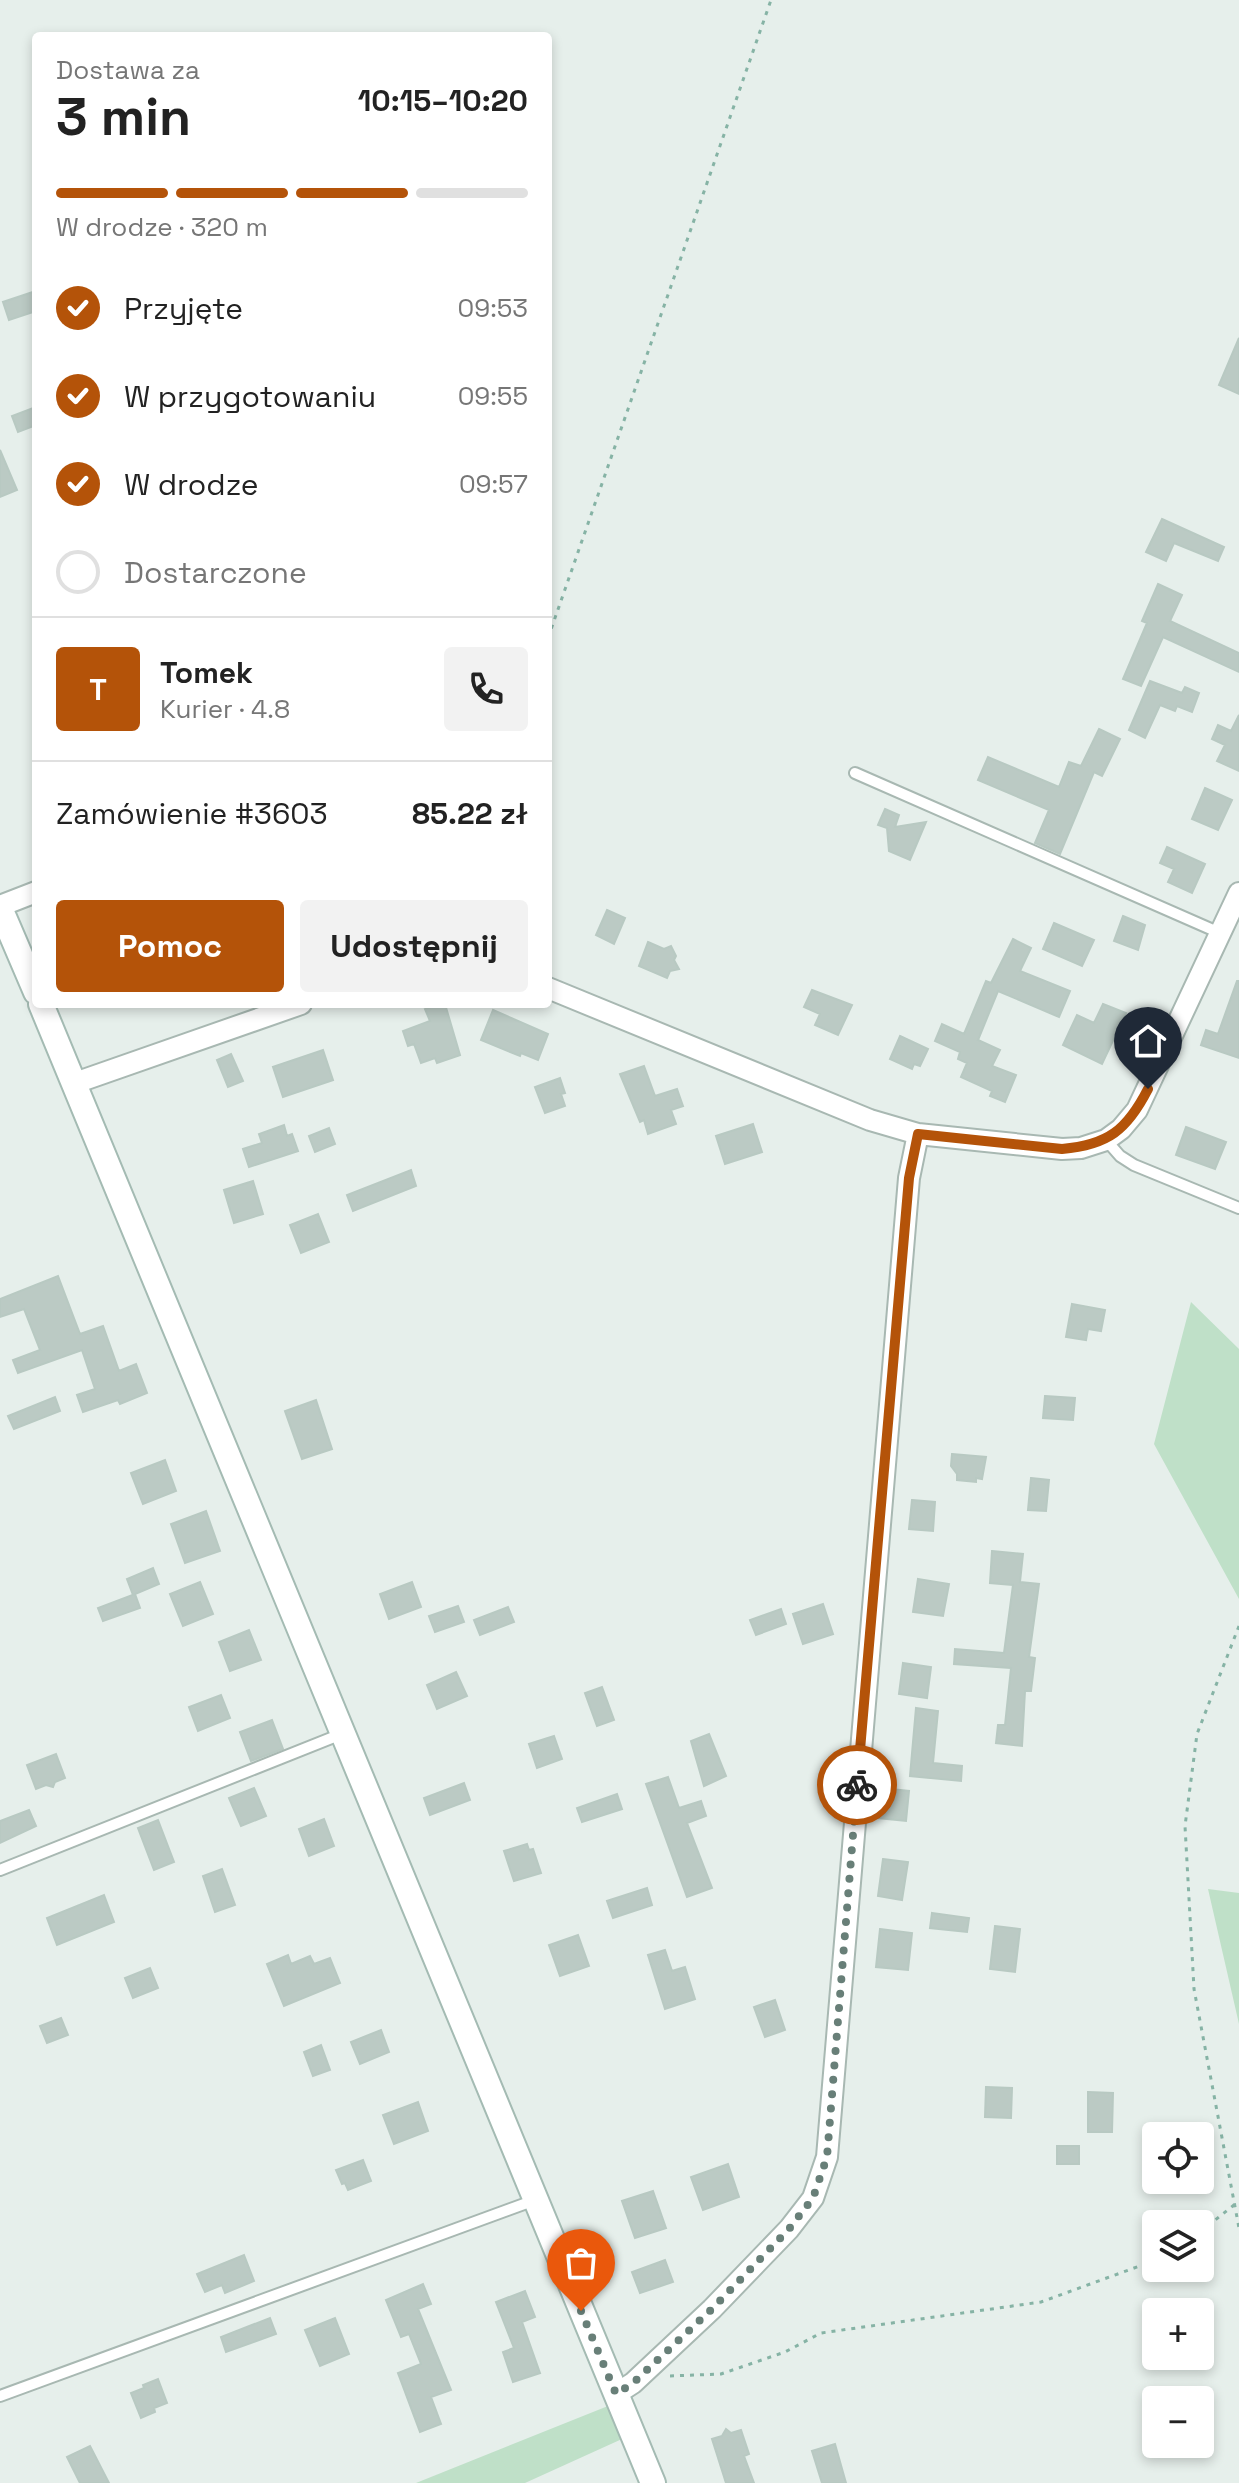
<!DOCTYPE html>
<html lang="pl">
<meta charset="utf-8">
<style>
body{margin:0;font-family:"Space Grotesk",sans-serif;background:#f2f2f2;color:#222;height:100vh;display:flex;flex-direction:column;font-size:30px;white-space:nowrap}
*{box-sizing:border-box;margin:0}
p{font-size:26px;color:#767676}
.icon{flex:none;width:44px;height:44px;fill:none;stroke:currentColor;stroke-width:2;stroke-linecap:round;stroke-linejoin:round}
.map{position:relative;flex:1;overflow:hidden}
.panel{position:absolute;left:32px;top:32px;width:520px;height:976px;display:flex;flex-direction:column;background:#fff;border-radius:8px;box-shadow:0 4px 12px #0003}
.panel>*{flex:none}
.tools{position:absolute;left:1142px;top:2122px;display:grid;gap:16px}
.tools a{display:grid;place-items:center;width:72px;height:72px;border-radius:8px;background:#fff;box-shadow:0 4px 12px #0003;font-size:40px}
.pin{position:absolute;display:grid;place-items:center;width:68px;height:68px;color:#fff;margin:-82px -34px;border-radius:50% 50% 50% 0;rotate:-45deg;box-shadow:0 0 8px #0007}
.pin .icon{rotate:45deg}
.courier{position:absolute;display:grid;place-items:center;width:80px;height:80px;margin:-40px;border:6px solid #b45309;border-radius:50%;background:#fff;color:#222;box-shadow:0 2px 10px #0007}
.overview em{font-style:normal;font-weight:800}
.overview div{display:flex;flex-direction:column-reverse}
.overview{display:flex;align-items:center;justify-content:space-between;height:136px;padding:0 24px}
h1{font-size:52px;font-weight:800;line-height:60px}
.bar{display:grid;grid-template-columns:repeat(4,1fr);gap:12px 8px;align-content:center;height:96px;padding:0 24px}
.bar i{height:10px;border-radius:6px;background:#e0e0e0}
.bar .on{background:#b45309}
.bar p{grid-column:span 4}
.line{display:flex;align-items:center;gap:20px;padding:0 24px;border-top:2px solid #e0e0e0}
.line div{flex:1}
.round{display:grid;place-items:center;flex:none;width:84px;height:84px;border-radius:8px;background:#f2f2f2}
ol{padding:0 24px;list-style:none}
li{display:flex;align-items:center;gap:24px;height:88px}
li p{margin-inline-start:auto}
li .icon{padding:8px;border-radius:50%;background:#b45309;color:#fff;stroke-width:4}
li:last-child{color:#767676}
li i{width:44px;height:44px;border:4px solid #e0e0e0;border-radius:50%}
.action{display:flex;gap:16px;margin-top:auto;padding:16px 24px}
.action a{flex:1;height:92px;border-radius:8px;background:#b45309;color:#fff;font-size:32px;font-weight:800;line-height:92px;text-align:center}
.action a+a{background:#f2f2f2;color:#222}
.map>svg:first-child{display:block}
.green{fill:#bfe0c8}
.building{fill:#bbcac4;stroke:#b8c9c2;stroke-width:2}
.lines{fill:none;stroke-linecap:round;stroke-linejoin:round}
.lane-casing{stroke:#a8b8b2;stroke-width:14}
.street-casing{stroke:#a8b8b2;stroke-width:24}
.secondary-casing{stroke:#a4bbb3;stroke-width:28}
.path{stroke:#86b3a5;stroke-width:3;stroke-dasharray:4 6;stroke-linecap:butt}
.lane{stroke:#fff;stroke-width:10}
.street{stroke:#fff;stroke-width:20}
.secondary{stroke:#fff;stroke-width:24}
.done{stroke:#687f78;stroke-width:8;stroke-dasharray:0 14.4}
.route{stroke:#b45309;stroke-width:10}
</style>
<div class="map">
<svg width="1239" height="2483" viewBox="0 0 1239 2483">
<rect width="100%" height="100%" fill="#e6efeb"/>
<path class="green" d="M1191,1302L1239,1349V1599L1154,1444Z
M1208,1889L1239,1893V2024Z
M608,2406L622,2439L525,2483H416Z"/>
<path class="building" d="M36,291V311L9,320L3,302Z
M1239,338V394L1219,385Z
M36,407V425L18,432L12,416Z
M0,450L17,490L0,497Z
M1162,519L1224,547L1218,561L1174,543L1166,561L1146,552Z
M1158,584L1182,595L1170,621L1239,653V672L1163,637L1141,686L1123,679L1147,623L1142,621Z
M1150,681L1182,693L1185,687L1199,693L1192,712L1177,706L1175,711L1160,705L1145,738L1129,730Z
M1239,715V771L1217,761L1225,745L1212,739L1218,725L1231,731Z
M1099,729L1120,739L1102,776L1094,772L1060,854L1035,843L1049,810L978,780L988,757L1059,787L1069,762L1081,766Z
M1205,788L1232,800L1218,830L1192,819Z
M885,809L899,815L895,827L926,822L910,860L889,851L887,828L878,825Z
M1167,847L1205,864L1192,893L1168,882L1174,869L1160,863Z
M607,910L625,918L614,944L596,935Z
M1123,916L1145,925L1138,950L1114,941Z
M1054,923L1094,940L1082,966L1043,949Z
M1013,939L1031,948L1020,971L1070,991L1059,1017L998,991L978,1040L1000,1050L992,1066L1016,1075L1005,1102L990,1096L992,1091L961,1077L967,1063L958,1059L960,1052L935,1041L942,1024L964,1034L986,981L991,983Z
M648,942L664,949L671,946L676,956L674,960L679,969L670,971L667,978L639,966Z
M1237,981H1239V1058L1201,1045L1206,1030L1218,1034Z
M812,990L852,1005L838,1035L815,1025L820,1014L804,1007Z
M440,1004H445L460,1055L437,1063L435,1058L421,1063L414,1044L408,1046L403,1031L430,1021L425,1009Z
M1103,1004L1126,1013L1102,1064L1063,1045L1077,1015L1094,1023Z
M493,1010L548,1034L538,1060L521,1053L520,1056L481,1040Z
M900,1036L928,1049L920,1066L914,1064L912,1069L890,1059Z
M323,1050L333,1080L283,1097L273,1067Z
M231,1054L243,1081L228,1087L217,1060Z
M644,1066L655,1096L677,1089L683,1106L671,1110L676,1124L648,1134L644,1120L640,1122L620,1074Z
M560,1078L565,1093L561,1094L565,1106L545,1113L535,1087Z
M753,1124L762,1152L725,1164L716,1136Z
M284,1125L287,1136L292,1134L298,1151L249,1167L243,1149L262,1143L259,1134Z
M1186,1127L1226,1142L1215,1169L1176,1155Z
M329,1128L335,1144L315,1152L309,1136Z
M411,1170L416,1186L353,1211L347,1195Z
M253,1181L263,1214L234,1223L224,1190Z
M318,1214L329,1242L301,1253L290,1225Z
M58,1276L80,1334L103,1326L119,1371L136,1364L147,1393L120,1404L118,1400L83,1412L77,1395L95,1389L82,1350L18,1373L13,1360L40,1350L24,1309L0,1317V1299Z
M1072,1304L1105,1310L1101,1331L1088,1329L1086,1340L1066,1337Z
M1045,1396L1075,1398L1073,1420L1043,1418Z
M55,1397L60,1411L14,1429L8,1416Z
M316,1400L332,1449L302,1459L285,1411Z
M952,1454L986,1457L982,1479L976,1478V1482L957,1480V1474L951,1466Z
M165,1460L176,1491L143,1504L131,1473Z
M1031,1478L1049,1480L1046,1511L1028,1510Z
M912,1500L935,1502L933,1531L909,1529Z
M206,1511L220,1551L185,1563L171,1524Z
M992,1551L1023,1554L1020,1582L1039,1584L1029,1657L1035,1658L1031,1691H1025L1022,1746L996,1743L998,1725H1005L1011,1668L954,1664L955,1649L1004,1653L1013,1585L990,1583Z
M153,1568L159,1584L133,1595L127,1579Z
M918,1579L949,1584L943,1616L913,1612Z
M200,1582L213,1614L183,1626L170,1594Z
M412,1582L421,1607L389,1619L380,1594Z
M135,1594L140,1608L103,1621L98,1608Z
M823,1604L833,1634L803,1644L793,1614Z
M458,1606L464,1622L435,1632L429,1616Z
M508,1607L514,1622L480,1635L474,1620Z
M781,1609L786,1624L756,1635L750,1620Z
M249,1630L261,1660L230,1671L219,1642Z
M903,1663L931,1667L927,1698L899,1694Z
M456,1672L467,1696L437,1709L427,1685Z
M602,1687L614,1720L597,1726L585,1693Z
M221,1695L230,1718L198,1731L189,1707Z
M916,1708L938,1711L933,1763L962,1766L961,1781L910,1776Z
M272,1720L283,1749L251,1761L240,1732Z
M709,1734L726,1776L704,1786L691,1741Z
M554,1736L562,1759L537,1768L529,1744Z
M56,1754L65,1778L55,1782L53,1787L46,1785L36,1789L27,1765Z
M668,1777L679,1808L701,1801L706,1816L687,1823L712,1888L687,1897L646,1784Z
M464,1783L470,1800L430,1815L424,1798Z
M254,1788L266,1816L241,1826L229,1798Z
M881,1788L909,1791L906,1821L878,1818Z
M617,1794L622,1809L582,1822L577,1808Z
M29,1810L36,1826L0,1843V1821Z
M324,1819L334,1846L309,1856L299,1829Z
M158,1820L174,1862L154,1870L138,1828Z
M527,1844L529,1850L533,1849L541,1873L514,1881L504,1851Z
M883,1859L908,1862L902,1900L878,1896Z
M222,1869L235,1905L215,1912L203,1876Z
M647,1888L652,1905L613,1918L607,1901Z
M104,1895L114,1922L57,1945L47,1918Z
M932,1913L969,1918L967,1932L930,1928Z
M995,1926L1020,1929L1015,1972L990,1969Z
M880,1929L912,1933L908,1970L876,1967Z
M578,1935L589,1966L560,1976L549,1945Z
M665,1950L672,1971L685,1967L695,1999L665,2009L648,1955Z
M288,1955L291,1964L310,1956L314,1964L330,1958L340,1983L284,2006L267,1964Z
M150,1968L158,1988L133,1998L125,1978Z
M775,2000L785,2030L765,2037L754,2007Z
M61,2018L68,2035L47,2043L40,2026Z
M381,2030L389,2052L360,2064L351,2042Z
M321,2045L330,2070L313,2076L304,2052Z
M986,2087L1012,2088L1011,2118L985,2117Z
M1088,2092L1113,2093L1112,2132H1088Z
M418,2102L428,2131L394,2144L383,2115Z
M1057,2146H1079V2164H1057Z
M363,2160L371,2181L348,2190L345,2183L342,2184L336,2170Z
M728,2164L739,2197L703,2210L691,2177Z
M653,2191L666,2228L635,2238L622,2201Z
M244,2255L254,2281L225,2293L222,2285L205,2292L197,2274Z
M665,2260L673,2282L640,2293L632,2272Z
M423,2284L431,2304L418,2309L451,2390L431,2397L441,2424L420,2432L398,2373L421,2364L409,2334L401,2337L386,2300Z
M525,2291L535,2317L522,2322L540,2373L513,2382L503,2352L514,2348L496,2302Z
M270,2318L276,2334L226,2352L221,2337Z
M335,2318L349,2354L320,2366L305,2330Z
M158,2379L167,2403L154,2408L155,2412L141,2418L131,2393L144,2388L143,2385Z
M726,2429L731,2433L741,2430L749,2454L744,2456L754,2483H726L712,2439L722,2436Z
M835,2444L846,2483H822L812,2451Z
M90,2446L109,2483H80L67,2457Z"/>
<g class="lines">
<g class="lane-casing">
<path id="lane" d="M855,773L1220,933
M1106,1140L1120,1156L1134,1165L1239,1208
M0,1870L344,1733
M0,2396L535,2200"/>
</g>
<g class="street-casing">
<path id="street" d="M0,906L36,892
M548,988L870,1120L918,1134L1062,1149L1081,1148L1106,1140L1121,1129L1137,1110L1239,893
M75,1083L301,1004
M616,2394L633,2383L712,2309L789,2229L813,2198L827,2157L909,1178L918,1134"/>
</g>
<g class="secondary-casing">
<path id="secondary" d="M0,908L36,992
M41,1004L653,2483"/>
</g>
<path class="path" d="M548,638L771,0
M1239,1626L1197,1734L1185,1826L1194,1989L1239,2228
M1200,2232L1234,2205
M670,2376L721,2374L785,2352L821,2333L1041,2302L1156,2260"/>
<use href="#lane" class="lane"/>
<use href="#street" class="street"/>
<use href="#secondary" class="secondary"/>
</g>
<g class="lines">
<path class="done" d="M581,2311L616,2394L633,2383L712,2309L789,2229L813,2198L827,2157L857,1785"/>
<path class="route" d="M857,1785L909,1178L918,1134L1062,1149C1108,1145 1127,1130 1148,1089"/>
</g>
</svg>
<div class="tools">
<a><svg class="icon" aria-label="locate" viewBox="0 0 24 24"><circle cx="12" cy="12" r="6"/><path d="M12 2v4M12 18v4M2 12h4M18 12h4"/></svg></a>
<a><svg class="icon" aria-label="layers" viewBox="0 0 24 24"><path d="M12 4l9 5-9 5-9-5zM3 14l9 5 9-5"/></svg></a>
<a>+</a>
<a>−</a>
</div>
<div class="pin" style="left:581px;top:2311px;background:#ea580c"><svg class="icon" aria-label="bag" viewBox="0 0 24 24"><path d="M5 8h14l-1 12H6zM9 8a3 3 0 0 1 6 0"/></svg></div>
<div class="pin" style="left:1148px;top:1089px;background:#1f2937"><svg class="icon" aria-label="home" viewBox="0 0 24 24"><path d="M3 11l9-7 9 7M6 9v11h12V9"/></svg></div>
<div class="courier" style="left:857px;top:1785px"><svg class="icon" aria-label="bike" viewBox="0 0 24 24"><circle cx="6" cy="16" r="4"/><circle cx="18" cy="16" r="4"/><path d="M6 16l4-8h5l3 8M10 8l3 8H6M13 5h3"/></svg></div>
<section class="panel">
<div class="overview"><div><h1>3 min</h1><p>Dostawa za</p></div><em>10:15–10:20</em></div>
<div class="bar"><i class="on"></i><i class="on"></i><i class="on"></i><i></i><p>W drodze · 320 m</p></div>
<ol>
<li><svg class="icon" aria-label="check" viewBox="0 0 24 24"><path d="M5 12l5 5 9-10"/></svg>Przyjęte<p>09:53</p></li>
<li><svg class="icon" aria-label="check" viewBox="0 0 24 24"><path d="M5 12l5 5 9-10"/></svg>W przygotowaniu<p>09:55</p></li>
<li><svg class="icon" aria-label="check" viewBox="0 0 24 24"><path d="M5 12l5 5 9-10"/></svg>W drodze<p>09:57</p></li>
<li><i></i>Dostarczone</li>
</ol>
<div class="line" style="height:144px"><b class="round" style="background:#b45309;color:#fff">T</b><div><b>Tomek</b><p>Kurier · 4.8</p></div><a class="round"><svg class="icon" aria-label="phone" viewBox="0 0 24 24"><path d="M5 4h4l2 5-3 2q2 4 5 5l2-3 5 2v4C11 20 4 13 5 4z"/></svg></a></div>
<div class="line" style="height:104px"><div>Zamówienie #3603</div><b>85.22 zł</b></div>
<div class="action"><a>Pomoc</a><a>Udostępnij</a></div>
</section>
</div>
